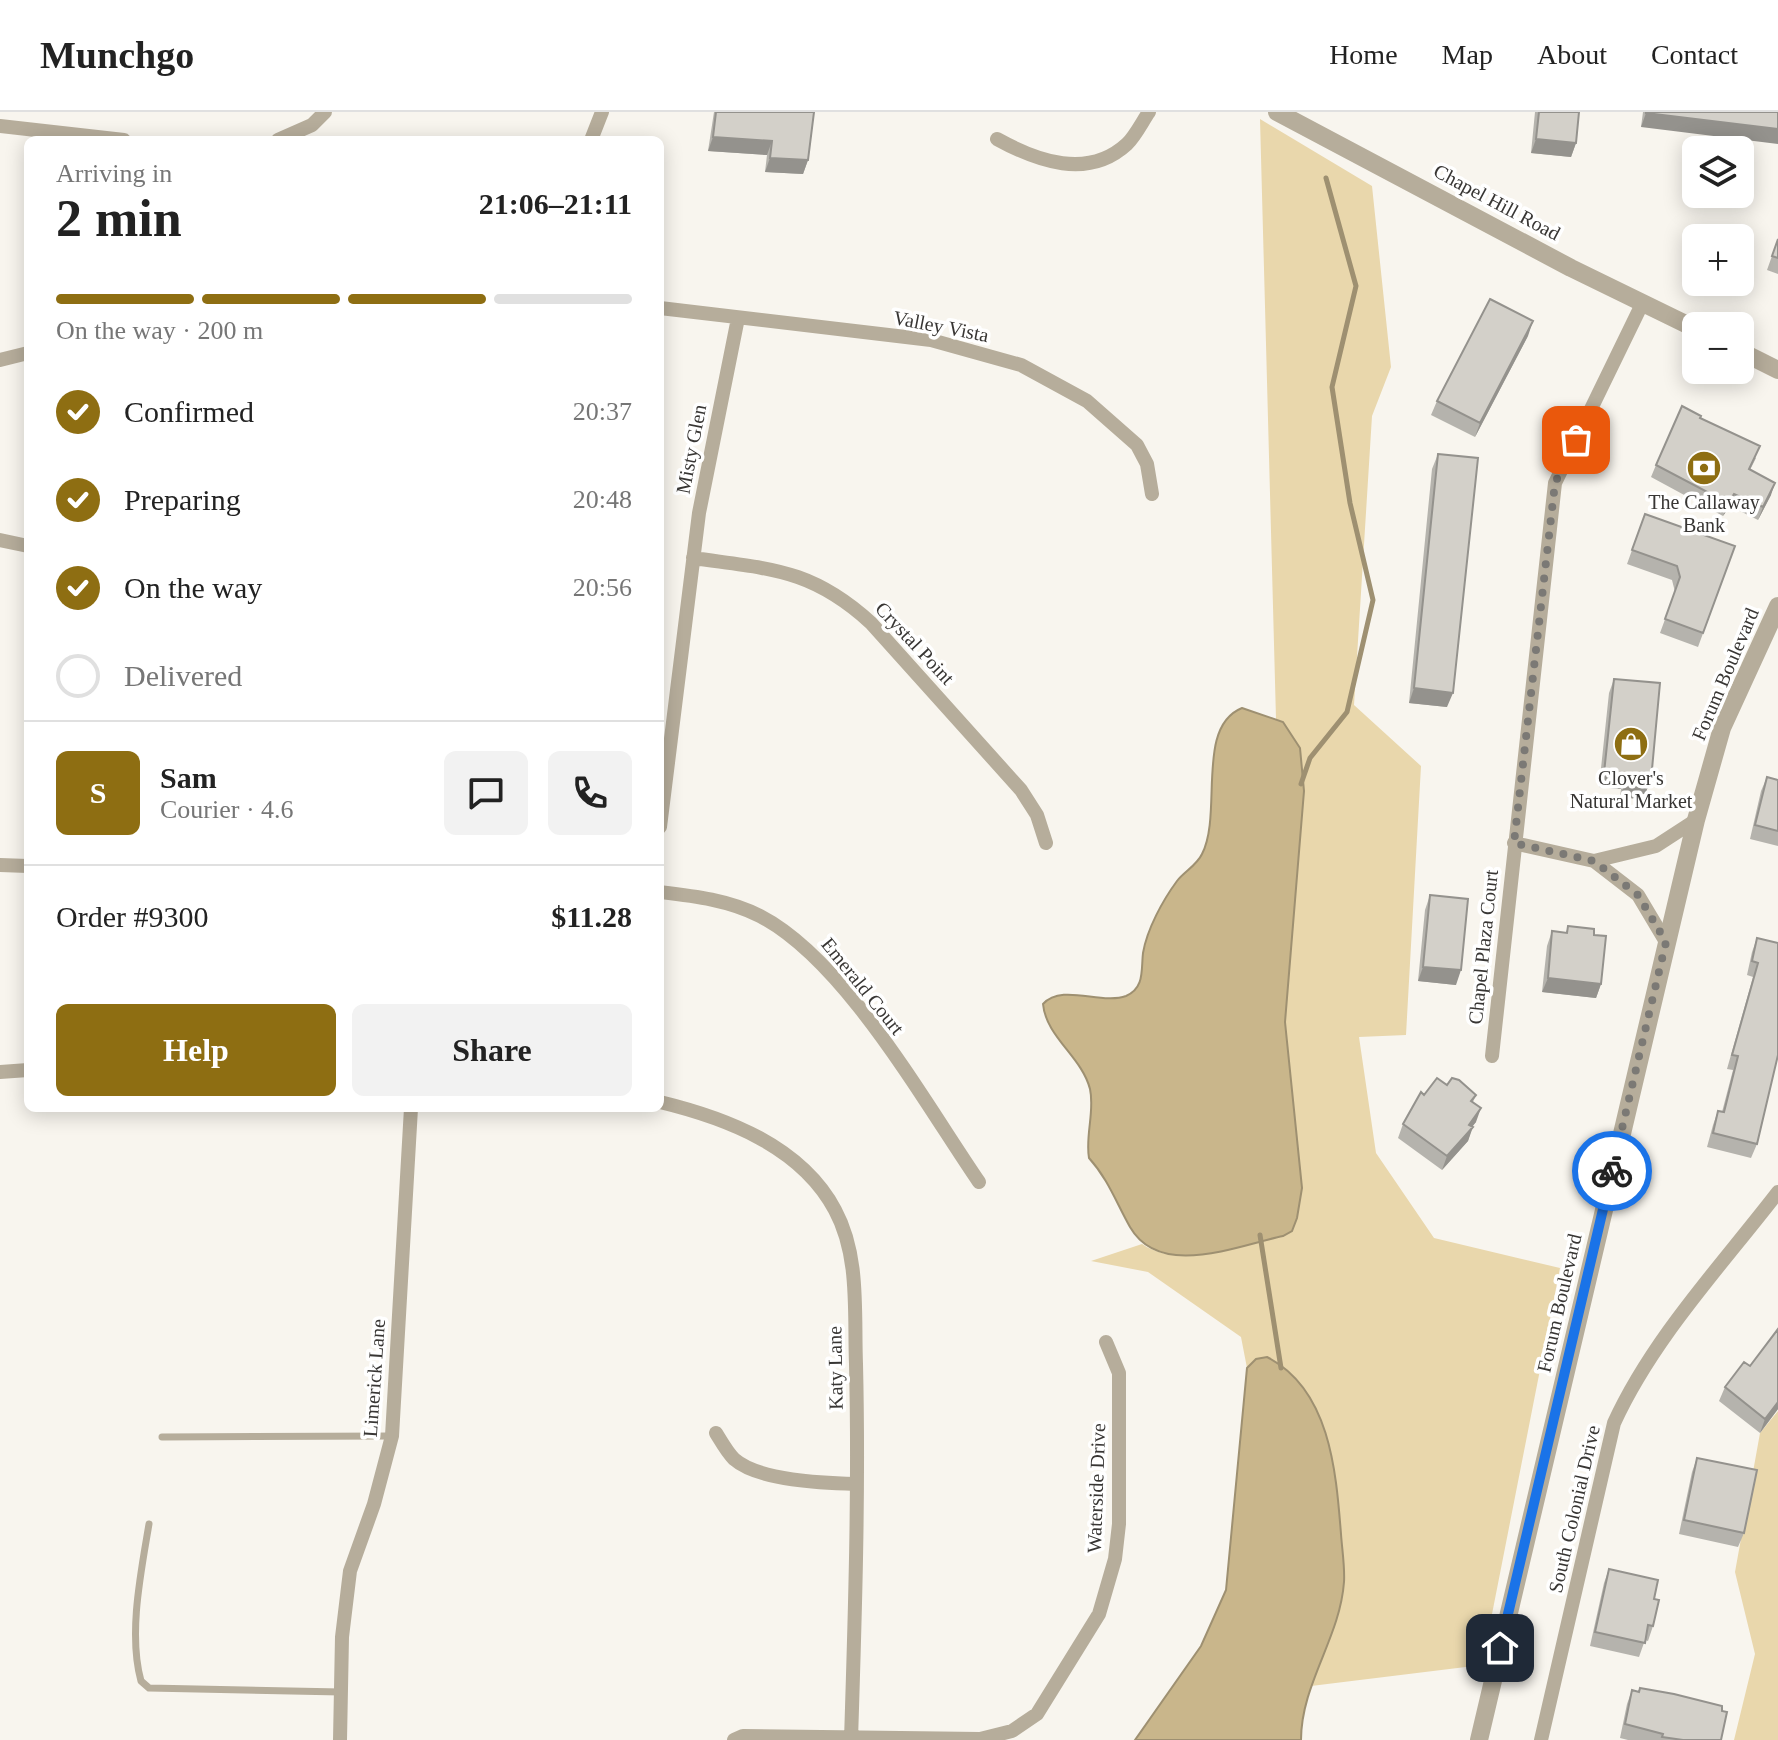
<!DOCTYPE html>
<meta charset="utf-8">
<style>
body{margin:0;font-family:Georgia,serif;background:#f2f2f2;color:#222;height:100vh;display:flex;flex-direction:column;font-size:30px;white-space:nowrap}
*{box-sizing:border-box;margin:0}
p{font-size:26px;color:#767676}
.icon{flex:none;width:44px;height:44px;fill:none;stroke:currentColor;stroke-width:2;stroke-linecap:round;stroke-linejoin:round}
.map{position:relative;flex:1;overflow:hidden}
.panel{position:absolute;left:24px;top:24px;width:640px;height:976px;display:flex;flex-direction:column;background:#fff;border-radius:12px;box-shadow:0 4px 20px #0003}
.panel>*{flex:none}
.fabs{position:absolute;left:1682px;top:24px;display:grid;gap:16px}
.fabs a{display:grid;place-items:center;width:72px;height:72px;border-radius:12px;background:#fff;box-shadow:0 4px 20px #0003;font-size:40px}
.pin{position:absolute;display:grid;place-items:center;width:68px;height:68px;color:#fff;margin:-34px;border-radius:16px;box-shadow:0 4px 12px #0006}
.courier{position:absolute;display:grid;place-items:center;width:80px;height:80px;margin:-40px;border:6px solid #1a73e8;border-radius:50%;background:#fff;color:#222;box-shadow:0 2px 10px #0007}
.head em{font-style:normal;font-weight:800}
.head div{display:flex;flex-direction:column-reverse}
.head{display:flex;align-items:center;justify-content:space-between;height:136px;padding:0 32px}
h1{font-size:52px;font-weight:800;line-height:60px}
.bar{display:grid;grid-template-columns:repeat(4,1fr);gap:12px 8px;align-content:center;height:96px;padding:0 32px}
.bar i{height:10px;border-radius:6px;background:#e0e0e0}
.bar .selected{background:#8e6e12}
.bar p{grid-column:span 4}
.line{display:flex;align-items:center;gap:20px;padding:0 32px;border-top:2px solid #e0e0e0}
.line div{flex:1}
.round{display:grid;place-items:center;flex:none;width:84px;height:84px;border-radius:12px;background:#f2f2f2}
ol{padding:0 32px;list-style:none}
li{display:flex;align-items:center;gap:24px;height:88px}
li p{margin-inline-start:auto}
li .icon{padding:8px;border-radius:50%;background:#8e6e12;color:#fff;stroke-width:4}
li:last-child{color:#767676}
li i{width:44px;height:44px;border:4px solid #e0e0e0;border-radius:50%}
.cta{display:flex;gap:16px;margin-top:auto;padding:16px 32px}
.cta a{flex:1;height:92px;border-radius:12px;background:#8e6e12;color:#fff;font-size:32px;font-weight:800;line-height:92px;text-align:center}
.cta a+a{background:#f2f2f2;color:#222}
header{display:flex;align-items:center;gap:48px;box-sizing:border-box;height:112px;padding:0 40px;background:#fff;border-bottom:2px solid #e0e0e0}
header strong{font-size:38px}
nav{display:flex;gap:44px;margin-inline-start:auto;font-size:28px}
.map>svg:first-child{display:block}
.green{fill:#e9d7ac}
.water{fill:#c9b68b;stroke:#9e9071;stroke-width:2}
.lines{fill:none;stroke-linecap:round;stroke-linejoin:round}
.stream{stroke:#9e9071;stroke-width:5}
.service{stroke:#b6ad9b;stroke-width:7}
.minor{stroke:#b6ad9b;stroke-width:14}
.tertiary{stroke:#b6ad9b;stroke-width:18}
.wall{fill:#b5b3ad}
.shaded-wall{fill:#94928d}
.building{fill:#d3d0c9;stroke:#94928d;stroke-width:2}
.done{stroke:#7b7975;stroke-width:8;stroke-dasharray:0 14.4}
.route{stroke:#1a73e8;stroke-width:10}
.labels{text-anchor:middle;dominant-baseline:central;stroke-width:7;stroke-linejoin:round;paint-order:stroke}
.street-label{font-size:20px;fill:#383634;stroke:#fff}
.poi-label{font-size:20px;fill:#383634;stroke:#fff}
</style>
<header>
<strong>Munchgo</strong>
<nav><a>Home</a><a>Map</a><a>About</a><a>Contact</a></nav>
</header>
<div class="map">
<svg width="1778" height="1628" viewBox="0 0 1778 1628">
<rect width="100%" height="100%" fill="#f8f5ee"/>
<path class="green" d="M1260,7L1372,74L1391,255L1372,304L1354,593L1421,654L1406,923L1359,925L1376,1041L1434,1126L1560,1156L1482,1553L1311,1574L1333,1518L1344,1470L1297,1267L1267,1245L1256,1247L1247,1256L1241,1225L1148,1160L1091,1149L1142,1132C1180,1158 1242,1133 1283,1124L1297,1106L1302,1076L1285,910L1304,679L1300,636L1283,610L1276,607Z
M1778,1299V1628H1734L1755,1542L1735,1460L1760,1321Z"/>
<path class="water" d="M1242,596L1283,610L1300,636L1304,679L1285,910L1302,1076L1297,1106L1292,1119L1283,1124C1236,1134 1160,1167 1130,1115C1116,1090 1108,1067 1089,1046C1085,1024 1095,999 1090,977C1082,945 1046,925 1043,892C1062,871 1101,893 1126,884C1145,876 1141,857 1143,841C1147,817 1163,788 1177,769C1184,760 1197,753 1202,742C1223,701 1195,615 1242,596Z
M1267,1245C1330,1277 1336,1359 1341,1422C1342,1437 1345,1455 1344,1470C1340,1526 1301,1572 1301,1628H1135L1201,1534L1226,1478L1247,1256L1256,1247Z"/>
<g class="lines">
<path class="stream" d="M1301,672L1310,646L1347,600L1373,488L1350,391L1332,275L1356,174L1326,66
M1260,1123L1281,1256"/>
<path class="service" d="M162,1325L392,1324
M149,1412C141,1460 128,1522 141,1569L149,1576L341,1580"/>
<path class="minor" d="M0,14L124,28
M997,27C1037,49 1088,68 1127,32C1136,23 1142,10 1149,0
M278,28L312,13L325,0
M591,28L602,0
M660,196L931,228L1021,253L1087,289L1137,333L1147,352L1152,382
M0,248L28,241
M0,428L28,434
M693,446C769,457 811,456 871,511L1021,678L1037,703L1046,731
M660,715L699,401L738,206
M1514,731L1594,749L1638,783L1666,830
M1594,749L1656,734L1696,708
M0,753L28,754
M660,780C694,784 729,788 760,804C845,848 924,990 979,1070
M1492,944L1555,371L1643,190
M0,960L28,958
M660,990C726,1006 801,1034 835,1098C860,1144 854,1201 856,1252C859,1377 855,1503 851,1628
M716,1321C721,1329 727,1340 734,1347C759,1369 824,1371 856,1372
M340,1628L342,1525L350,1459L374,1392L392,1324L411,996
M734,1628L743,1624L980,1627L1012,1619L1037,1602L1099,1502L1115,1447L1119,1412V1261L1106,1230
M1541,1628L1614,1311C1653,1226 1721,1154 1778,1080"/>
<path class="tertiary" d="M1277,0L1571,156L1696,217
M1740,239L1778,258
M1479,1628L1696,708L1722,616L1778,494"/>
</g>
<path class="wall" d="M714,0H814L808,48L803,62L765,60L767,43L708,39Z
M1535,0H1579L1576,31L1571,45L1531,41Z
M1643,0H1778L1641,15Z
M1778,127V162L1767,158Z
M1528,224L1475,325L1431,303L1437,289Z
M1700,307L1756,346L1750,358L1771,383L1758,408L1730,394L1723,404L1651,365L1656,353Z
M1438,342L1447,595L1409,591L1432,357Z
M1645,402L1735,434L1698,535L1660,521L1675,480L1672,468L1627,452Z
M1614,567L1651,668L1645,682H1641L1639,687L1620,685L1621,677L1599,675L1609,581Z
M1767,665L1778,668V734L1750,727L1761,679Z
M1430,783L1456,873L1418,869L1425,798Z
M1568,814L1594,823L1601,872L1596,886L1542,880L1547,834L1552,819L1566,821Z
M1757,826L1778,831L1757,1032L1751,1046L1707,1035L1713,1013L1718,999L1722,1000L1733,958L1727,957L1753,865L1747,863L1752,840Z
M1447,973L1476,983L1473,990L1476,1010L1472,1015L1468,1029L1442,1058L1398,1026L1403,1012Z
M1725,1275L1778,1297L1760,1321L1719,1289Z
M1697,1346L1744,1421L1738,1435L1679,1422L1692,1360Z
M1609,1457L1654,1487L1653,1514L1648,1529L1645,1528L1639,1545L1590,1534L1604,1471Z
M1632,1578L1722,1599L1721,1628H1628L1620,1626L1627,1592Z"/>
<path class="shaded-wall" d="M1646,1L1778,17V32L1641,15Z
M713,25L772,29L767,43L708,39Z
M1536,27L1576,31L1571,45L1531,41Z
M770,46L808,48L803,62L765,60Z
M1533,209L1528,224L1475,325L1480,311Z
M1775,371L1771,383L1758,408L1763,395Z
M1734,382L1730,394L1723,404L1728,391Z
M1414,576L1453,581L1447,595L1409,591Z
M1604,661L1626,663L1621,677L1599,675Z
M1645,667L1651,668L1645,682H1641L1639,687L1620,685L1625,671Z
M1423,855L1461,858L1456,873L1418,869Z
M1548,866L1601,872L1596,886L1542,880Z
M1481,996L1476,1010L1471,1016L1473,1015L1468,1029L1442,1058L1447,1044Z
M1778,1290V1297L1760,1321L1765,1307Z"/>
<path class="building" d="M716,0H814L808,48L770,46L772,29L713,25Z
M1539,0H1579L1576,31L1536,27Z
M1646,0H1778V17L1646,1Z
M1778,127V146L1772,144Z
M1490,187L1533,209L1480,311L1437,289Z
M1682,294L1701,304L1700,306L1760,334L1749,357L1775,371L1763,395L1734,382L1728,391L1656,353Z
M1438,342L1478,346L1453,581L1414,576Z
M1645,402L1735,434L1703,521L1665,507L1680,465L1677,454L1632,438Z
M1614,567L1660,571L1651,668L1645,667L1644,673L1625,671L1626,663L1604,661Z
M1767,665L1778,668V719L1755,713Z
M1430,783L1468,787L1461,858L1423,855Z
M1568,814L1594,817V823L1606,824L1601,872L1548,866L1552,819L1567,821Z
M1757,826L1778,831V943L1757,1032L1713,1021L1718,999L1724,1000L1738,944L1732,943L1758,851L1752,849Z
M1437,966L1447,973L1452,966L1459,968L1476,983L1471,989L1481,996L1469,1013L1473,1015L1447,1044L1403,1012L1421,980L1424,983Z
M1778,1217V1290L1765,1307L1725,1275L1744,1250L1750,1254Z
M1697,1346L1757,1358L1744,1421L1684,1408Z
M1609,1457L1658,1468L1654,1487L1659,1488L1653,1514L1648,1513L1645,1531L1595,1520Z
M1640,1576L1674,1582L1722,1594V1599L1727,1600L1721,1628H1683L1662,1625L1663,1622L1625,1612L1632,1578L1639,1580Z"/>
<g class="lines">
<path class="done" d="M1576,328L1555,371L1514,731L1594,749L1638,783L1666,830L1612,1059"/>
<path class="route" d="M1500,1536L1612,1059"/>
</g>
<defs>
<g id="bank-disc" transform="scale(1.8)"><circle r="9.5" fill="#8e6e12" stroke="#fff"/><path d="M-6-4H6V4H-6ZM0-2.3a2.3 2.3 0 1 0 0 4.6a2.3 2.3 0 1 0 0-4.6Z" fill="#fff"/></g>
<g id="shop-disc" transform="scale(1.8)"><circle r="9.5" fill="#8e6e12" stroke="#fff"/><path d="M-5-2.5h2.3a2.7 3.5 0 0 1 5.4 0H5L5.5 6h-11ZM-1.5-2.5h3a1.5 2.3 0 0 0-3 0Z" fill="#fff"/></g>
</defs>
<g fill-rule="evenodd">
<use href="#bank-disc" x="1704" y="356"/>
<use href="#shop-disc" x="1631" y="632"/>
</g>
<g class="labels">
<g class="street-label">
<text transform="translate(1497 90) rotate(28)">Chapel Hill Road</text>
<text transform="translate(941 214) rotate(11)">Valley Vista</text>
<text transform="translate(691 337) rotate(-79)">Misty Glen</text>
<text transform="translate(915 531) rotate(47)">Crystal Point</text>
<text transform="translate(1725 562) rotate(-67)">Forum Boulevard</text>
<text transform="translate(1483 835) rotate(-84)">Chapel Plaza Court</text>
<text transform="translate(863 874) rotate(51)">Emerald Court</text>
<text transform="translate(1559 1191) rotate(-77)">Forum Boulevard</text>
<text transform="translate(835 1256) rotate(-91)">Katy Lane</text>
<text transform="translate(374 1266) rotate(-86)">Limerick Lane</text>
<text transform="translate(1096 1376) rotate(-88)">Waterside Drive</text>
<text transform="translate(1574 1397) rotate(-77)">South Colonial Drive</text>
</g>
<g class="poi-label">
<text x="1704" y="390">The Callaway<tspan x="1704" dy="23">Bank</tspan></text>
<text x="1631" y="666">Clover's<tspan x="1631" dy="23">Natural Market</tspan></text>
</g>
</g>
</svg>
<div class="fabs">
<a><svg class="icon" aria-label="layers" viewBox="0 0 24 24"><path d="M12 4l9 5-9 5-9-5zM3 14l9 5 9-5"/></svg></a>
<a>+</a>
<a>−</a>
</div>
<div class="pin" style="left:1576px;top:328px;background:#ea580c"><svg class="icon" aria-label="bag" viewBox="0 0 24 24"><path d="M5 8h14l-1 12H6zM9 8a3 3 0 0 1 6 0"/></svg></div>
<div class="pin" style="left:1500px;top:1536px;background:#1f2937"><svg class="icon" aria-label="home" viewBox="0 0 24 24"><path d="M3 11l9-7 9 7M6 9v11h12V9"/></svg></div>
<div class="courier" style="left:1612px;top:1059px"><svg class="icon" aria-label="bike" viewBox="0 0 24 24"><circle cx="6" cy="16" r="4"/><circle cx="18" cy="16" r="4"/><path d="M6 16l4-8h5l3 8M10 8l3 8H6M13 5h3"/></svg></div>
<section class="panel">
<div class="head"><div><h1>2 min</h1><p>Arriving in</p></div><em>21:06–21:11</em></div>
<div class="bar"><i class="selected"></i><i class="selected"></i><i class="selected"></i><i></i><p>On the way · 200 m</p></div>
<ol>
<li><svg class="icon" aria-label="check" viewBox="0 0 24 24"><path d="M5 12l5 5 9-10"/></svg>Confirmed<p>20:37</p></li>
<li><svg class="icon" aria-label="check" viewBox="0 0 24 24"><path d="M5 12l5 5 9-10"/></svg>Preparing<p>20:48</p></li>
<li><svg class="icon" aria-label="check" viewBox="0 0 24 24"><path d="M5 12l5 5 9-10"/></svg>On the way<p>20:56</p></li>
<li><i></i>Delivered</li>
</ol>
<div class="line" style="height:144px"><b class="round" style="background:#8e6e12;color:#fff">S</b><div><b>Sam</b><p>Courier · 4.6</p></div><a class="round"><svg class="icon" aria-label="chat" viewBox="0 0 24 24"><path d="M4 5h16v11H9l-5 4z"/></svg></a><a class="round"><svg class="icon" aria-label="phone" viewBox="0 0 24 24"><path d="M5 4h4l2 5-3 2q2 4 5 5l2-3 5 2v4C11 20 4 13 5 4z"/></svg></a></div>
<div class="line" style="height:104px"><div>Order #9300</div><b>$11.28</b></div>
<div class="cta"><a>Help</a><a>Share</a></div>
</section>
</div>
